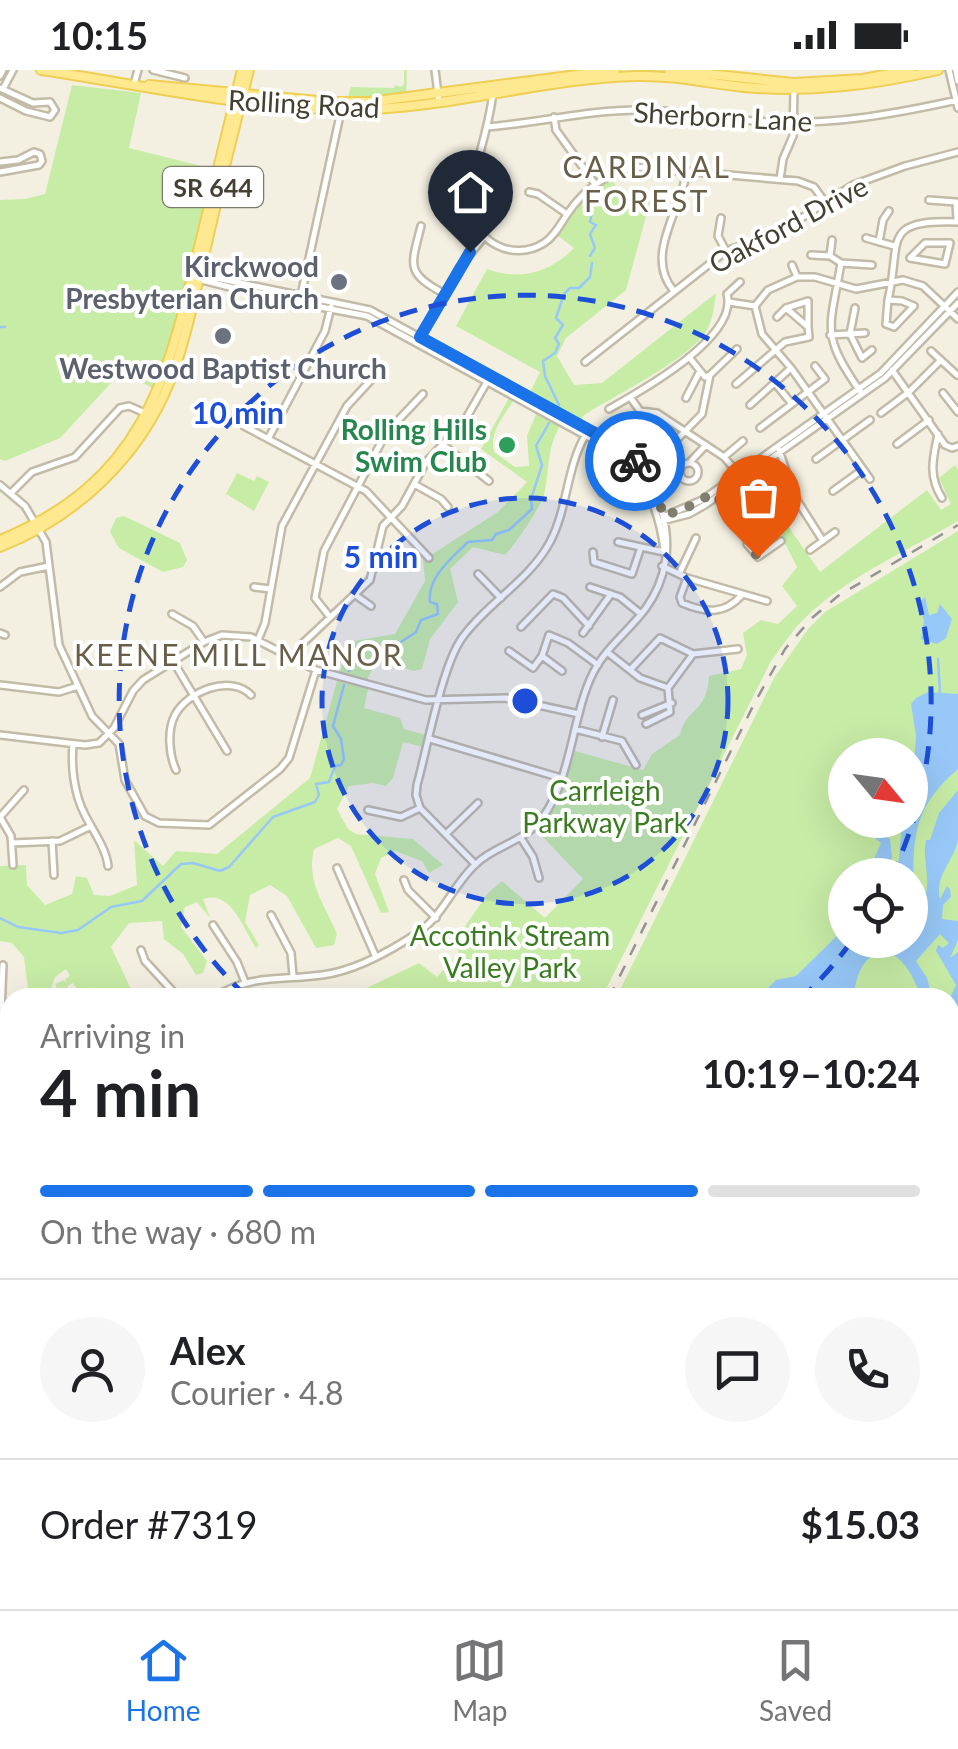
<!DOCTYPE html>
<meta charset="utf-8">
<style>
body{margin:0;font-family:Lato,sans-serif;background:#f6f6f6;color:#202124;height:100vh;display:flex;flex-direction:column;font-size:38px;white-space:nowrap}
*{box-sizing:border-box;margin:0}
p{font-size:32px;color:#757577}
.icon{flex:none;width:55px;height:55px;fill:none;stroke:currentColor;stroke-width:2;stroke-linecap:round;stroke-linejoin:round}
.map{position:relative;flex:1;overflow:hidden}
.panel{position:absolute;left:0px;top:918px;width:960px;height:622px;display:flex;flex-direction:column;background:#fff;border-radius:30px 30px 0 0;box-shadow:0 10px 40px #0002}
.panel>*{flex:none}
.needle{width:65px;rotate:119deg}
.tools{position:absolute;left:828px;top:668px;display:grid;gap:20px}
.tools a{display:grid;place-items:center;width:100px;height:100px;border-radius:50%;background:#fff;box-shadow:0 10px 40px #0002;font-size:50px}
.pin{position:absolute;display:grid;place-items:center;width:85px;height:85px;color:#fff;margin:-102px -42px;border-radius:50% 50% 50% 0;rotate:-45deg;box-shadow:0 0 10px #0007}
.pin .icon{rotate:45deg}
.courier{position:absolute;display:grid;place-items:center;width:100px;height:100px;margin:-50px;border:8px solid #1a73e8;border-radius:50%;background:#fff;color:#222;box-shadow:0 2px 12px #0007}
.overview em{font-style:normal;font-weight:700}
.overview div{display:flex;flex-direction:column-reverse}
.overview{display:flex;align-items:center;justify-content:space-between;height:170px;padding:0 40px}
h1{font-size:65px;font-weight:700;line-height:75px}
.bar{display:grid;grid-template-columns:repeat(4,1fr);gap:15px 10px;align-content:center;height:120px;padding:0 40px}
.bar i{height:12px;border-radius:8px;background:#e0e0e0}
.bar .current{background:#1a73e8}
.bar p{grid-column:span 4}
.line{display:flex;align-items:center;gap:25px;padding:0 40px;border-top:2px solid #e0e0e0}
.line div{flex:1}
.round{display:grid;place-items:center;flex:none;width:105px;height:105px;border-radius:52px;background:#f6f6f6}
.status{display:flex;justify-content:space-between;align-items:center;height:70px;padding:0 50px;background:#fff;direction:ltr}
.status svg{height:28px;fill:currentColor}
.tab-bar{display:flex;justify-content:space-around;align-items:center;height:140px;border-top:2px solid #e0e0e0;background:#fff;font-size:28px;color:#757577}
.tab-bar a{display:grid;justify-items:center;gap:5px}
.tab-bar .current{color:#1a73e8}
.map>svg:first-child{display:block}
.green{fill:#c7eca6;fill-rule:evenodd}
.water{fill:#97c8f7}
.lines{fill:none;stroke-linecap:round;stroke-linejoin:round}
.stream{stroke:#97c8f7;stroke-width:2.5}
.river{stroke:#97c8f7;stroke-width:6}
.minor-casing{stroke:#c2bba7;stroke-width:10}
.major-casing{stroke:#efce54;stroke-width:12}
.highway-casing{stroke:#edb423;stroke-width:15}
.minor{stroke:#fff;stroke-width:5}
.major{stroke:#ffe990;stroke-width:8}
.highway{stroke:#ffd862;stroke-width:10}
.rail{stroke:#949494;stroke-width:2.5;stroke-dasharray:12 12;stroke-linecap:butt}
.done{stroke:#827e70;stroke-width:10;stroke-dasharray:0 18}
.route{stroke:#1a73e8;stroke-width:12}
.ring{fill:none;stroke:#1d4ed8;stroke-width:5;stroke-dasharray:18 12}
.worship-dot{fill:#6b7280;stroke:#fff;stroke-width:4}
.leisure-dot{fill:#2e9e5b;stroke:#fff;stroke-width:4}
.labels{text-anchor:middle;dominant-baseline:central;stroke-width:8;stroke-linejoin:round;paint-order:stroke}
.shield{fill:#fff;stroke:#7d7970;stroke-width:2.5}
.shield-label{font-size:25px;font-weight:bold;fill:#454032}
.street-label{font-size:28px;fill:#454032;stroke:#fff}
.worship-label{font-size:28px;font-weight:bold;fill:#5b616d;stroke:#fff;text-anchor:end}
.leisure-label{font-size:28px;font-weight:bold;fill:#27864d;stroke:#fff;text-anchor:end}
.park-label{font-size:28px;fill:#3b7c20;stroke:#fff}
.neighbourhood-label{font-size:30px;letter-spacing:2.5px;fill:#695f48;stroke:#fff}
.centre{fill:#1d4ed8;stroke:#fff;stroke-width:5}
.ring-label{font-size:30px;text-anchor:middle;font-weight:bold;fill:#1d4ed8;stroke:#fff;stroke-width:8;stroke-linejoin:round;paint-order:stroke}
</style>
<div class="status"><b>10:15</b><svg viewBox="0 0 49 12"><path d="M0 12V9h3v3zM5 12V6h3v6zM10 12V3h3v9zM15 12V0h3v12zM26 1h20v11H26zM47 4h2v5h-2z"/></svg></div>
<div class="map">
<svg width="958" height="1539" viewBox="0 0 958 1539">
<rect width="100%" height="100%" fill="#f3f0e2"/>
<path class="green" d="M404,0H407L406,26L353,28L348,26L351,17L394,18L395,15L401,17L404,14Z
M72,15L141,23L129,78L213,99L177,248L153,318L134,309L113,311L60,368L5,391L0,389V130L25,129L45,124Z
M612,108L620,126L651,128L626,220L566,268L557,286L574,315L602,313L716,223C714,238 713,254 702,267C678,295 617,324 584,345L581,351L530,322L540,302L456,256L487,199C519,211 550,203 574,178L557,165L583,128Z
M509,328L513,331C503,348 489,362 494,382L515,397L529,396L527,366L536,344L560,356C546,379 550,401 544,425C540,438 515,475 505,485L473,477L450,499L458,532L430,569L422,599L414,601L383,592L373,598L367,610L340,602L348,572L395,564L425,511L423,490L498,442L527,412L481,379Z
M955,395L958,400V451C906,482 848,506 805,548C792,560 782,577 771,591L602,927H338L354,924L419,893L437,907L459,882L453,873L489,822L502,811L545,848L583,809L537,761L560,731L575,681L643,700L652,684L680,665C686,637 707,644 709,606L741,599L747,585L743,563L761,550L778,554L797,536L782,516L797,497L773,450L764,451L731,423L768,398L781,446L820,502L927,420L941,440L951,434L939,408Z
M237,403L254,411L257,406L269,412L254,441L226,424Z
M124,446L180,473L187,490L183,497L163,502L119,478L110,462L116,448Z
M958,461V1042L950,1038V928H616L774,608L808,559L825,542ZM845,685H910V750H845ZM845,805H910V870H845Z
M337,611L368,619L364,638L400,648L404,659L426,665L423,677L403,672L393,708L386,716L373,713L349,716L337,739L348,759L356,764L413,769L443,795L429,803L422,791L395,781L381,788L375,804L389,842L381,843L351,776L338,768L314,779C306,812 324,833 337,864L334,875L316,878L287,826L270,815L250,825L245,852L259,875L256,878C243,858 231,819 203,829L210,848L197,832L185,837L181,857L207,891L203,903L196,905L183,884L164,869L162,851L129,853L111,877L130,917L142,927H81L73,913L67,916L71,925L61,927L55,914L64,910L67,914L65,909L70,906L66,899L55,907L48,927H29L24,887L12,873L0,871V796L26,795L27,815L45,835L72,824L76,806L87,808L94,825L110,826L137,815L134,770L163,796L176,781L217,784L310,708Z
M10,1062V1286L0,1284V1063Z
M0,1448L10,1473V1530H45L51,1539H0Z"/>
<path class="water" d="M925,527L929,545L937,543L940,534L952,549L946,568L937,574L921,569L924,551L919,533Z
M928,622L958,624V699C908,741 913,777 914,838L916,843L920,844L921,823H926C930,804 922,789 926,770H930L939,743L958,720C958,736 958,754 958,769C955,790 934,806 940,829L947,816L950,819L951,827L943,835L942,849L958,851V870L950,888L958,882V946H950V928L956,915L936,881L938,875L943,878L949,873L940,864L916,891L927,908L932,927H920C915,902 886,859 862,897C857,905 855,918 852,927H759L776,910L796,906L845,858V870H910V805H885L898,798L902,754L903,750H910L916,666L911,634L916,628Z
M870,750H876L880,763L890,769L892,787L883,805H875L874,789L881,773L867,762Z"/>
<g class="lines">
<path class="stream" d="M590,186L595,178L590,164L596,155L590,152L592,143
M0,257H5
M559,335L545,306L543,291L555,283L559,274L555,268L563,255L556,248L564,224L570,218H579L590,207L592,193
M938,589L940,622
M349,601L357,576L383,584L416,562L421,550L438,544L437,534L430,532C427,507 452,488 468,472L492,470L496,464L509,460L532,439L531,429L542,395L536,376L549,353
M0,848L18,857L61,863L78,860L111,837L142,831L181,794L193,793L220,801L229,797L273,747L315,732L319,725L316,714L329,712L335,696L341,695L344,689L341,669L333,656L344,615
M952,993L958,995
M0,1118L10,1106
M950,1484L955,1495
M254,1530L258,1539
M624,1530L625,1539"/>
<path class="river" d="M0,1203L10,1204"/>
<g class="minor-casing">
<path id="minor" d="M153,0L185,8
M435,0L439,32
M949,0L958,38
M956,0L958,11
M0,6L3,0
M134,14L138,0
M0,18L33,33L50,32L55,40L50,47L26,41L0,28
M3,19L13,0
M493,21C490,59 472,96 472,134C471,171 513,193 544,173C555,166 561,153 568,143C585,118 607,103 636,97L798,111L814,117L824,131
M554,47L556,60L595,114
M487,57C538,53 588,40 639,40C683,40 725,50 769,52C833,55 895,44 958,30
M0,92L18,90L34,82L40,84L42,91L39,95L0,102
M780,109L783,89L793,66L794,19
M529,122L538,124L567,144
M929,130L956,132L957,151
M721,148L718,166L726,181
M421,156C411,196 405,203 445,224
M866,168L894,176
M832,170L830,186L841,193C830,259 820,264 860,321
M879,172L883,150L889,141
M925,173H950L945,194L910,188Z
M811,185L830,186
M841,193L872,195
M792,195L797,207
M197,204L370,240L604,368C662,404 688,479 646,538C629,561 606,577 593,603C570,649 572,721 534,757C518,773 494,777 477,793C454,813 445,843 419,862C392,880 355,901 322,905C280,911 253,903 213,928
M198,209L268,227L367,246L601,374C642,398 658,434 664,479
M674,221C643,186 682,139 687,100
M300,230L342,36
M888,230C902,172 879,149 958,152
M888,230L902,231L914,236L894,257L886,254Z
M729,232L755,236
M855,238L850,264L862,288L872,280
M777,247L786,238L808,231V257L786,238
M830,265L865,263
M419,270L459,198L484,167
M931,281L957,305
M689,287L705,307L710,305
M585,292L726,181L778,163L853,115L905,96L958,82
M892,300L945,375L952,378L958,376
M775,313L792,334
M736,314L785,272L809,267L808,257
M943,323L958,342
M630,327L640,341L657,343L724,387L741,407
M686,328L699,303
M750,335L791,298
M609,339C641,321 739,267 727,224L740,212
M640,342L635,352L636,360L646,367L664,348
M881,343L909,322L941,290
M244,356L366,421L429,488
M760,358L825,309L815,296
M938,364C933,388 928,406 942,428
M268,369L325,261L331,237
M442,374L489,411
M897,374L929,350
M779,380L795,427L823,471
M724,387L743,371
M619,388L599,417L602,423L622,433
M816,389L870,350
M691,391L706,375
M680 402a9 9 0 1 1 18 0a9 9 0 1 1-18 0Z
M642,405L702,344L710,305L737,279
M870,409L791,298L762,264L755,236L768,220L797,207H815L856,219L903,210L923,216L958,249
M414,414L441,429L448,437
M0,415L25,436L46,472L59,575L92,646L119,674L125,710L145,746L159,753L209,755L280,699L289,688L316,600
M833,421L862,400
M12,422L32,402L75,387L120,338L129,336L145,343
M717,429L751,462L747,474L758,487L781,471
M665,446L702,430L881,303L958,222
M662,451L689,444L705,435L885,308L958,233
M618,472L664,482
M810,480L835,462
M593,482L594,492L632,504L641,477
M662,496L687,508L767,531
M680,502L696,468
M478,504L501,528
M687,508L680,527L682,533C706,543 724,545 742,525
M0,517L20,502L49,496
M254,517L270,519
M590,517L620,527L641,544
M354,524L371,536
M172,544L193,556L204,572
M330,547L315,528L324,481L386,363L423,324
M521,557L553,524L563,528L589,556
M0,563L5,565
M583,563L611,524
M258,570L265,553L282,456L347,336L383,297
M509,581L533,598L542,586L549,565L568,573L598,595
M607,582L640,608L668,618
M542,586L562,601
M294,587L303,573L370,510L383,456L402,436L426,392L464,352L488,310
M173,591L227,681
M630,600L660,568L693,584
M0,615L59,622L78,616
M668,618L693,584L738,579
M642,645L672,633
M646,654L670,642L668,618
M575,659L622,671L636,695
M0,665L85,675L99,673L114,658L133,621L143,610L204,572L222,565L251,567L316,600L426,630L506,628L579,644
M602,667L613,630
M430,669L561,708
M73,674C71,697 74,724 85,745C93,761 106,778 108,796
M176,700C169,685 167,660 175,645C188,621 230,604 251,625
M368,740L401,747L420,738
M0,747L11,766L13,795
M0,747L24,720
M446,764L478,733
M521,768L533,787L539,808
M52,771L54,805
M12,773L60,771L91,756
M475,794L420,738L416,725L417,715C427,679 442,596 462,568C487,533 529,511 550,472C568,438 566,398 586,364
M337,798L375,885
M404,810L408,820L436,848
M271,845L291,883L293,906
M213,855L237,892L245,912
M141,880L145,891L179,928
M0,967L3,895
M0,1023L10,1026
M950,1072L958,1073
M950,1201L958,1186
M950,1238L958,1243
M950,1315L958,1314
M10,1444L6,1454L10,1466
M236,1530L239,1539
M488,1530H496
M712,1531L731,1533L745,1530
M55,1537L80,1530
M286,1539V1530
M348,1539L351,1530
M405,1539L408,1530
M541,1539L548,1530
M590,1539V1530
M660,1539L662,1530"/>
</g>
<g class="major-casing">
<path id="major" d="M41,0C150,16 262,43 373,39C461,35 548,8 637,6C672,5 707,13 743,17C810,23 873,15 938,0
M669,0L794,13L863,9L910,0
M149,15L329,32H369L615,0
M0,470C142,412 167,313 199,177C213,118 228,59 242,0
M0,477C76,447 139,388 170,311C186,271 194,227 204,186C218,124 233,62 249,0"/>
</g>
<g class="highway-casing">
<path id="highway" d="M950,1503L958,1502
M950,1516L958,1515
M950,1524L958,1523
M819,1539L839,1530
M832,1539L859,1530
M854,1539L882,1530
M873,1539L910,1530"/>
</g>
<use href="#minor" class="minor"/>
<use href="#major" class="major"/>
<use href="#highway" class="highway"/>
<path class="rail" d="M609,928L755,632L785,579L812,548L838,526L958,455
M313,1539L316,1530"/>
</g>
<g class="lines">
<path class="done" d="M635,391L654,418L664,446L686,438L713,423L751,462L747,474L758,487"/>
<path class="route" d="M470,182L420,267L604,368L635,391"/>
</g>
<circle cx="525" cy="631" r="203" fill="#1d4ed8" fill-opacity=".12"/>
<g class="ring">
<circle cx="525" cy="631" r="203"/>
<path d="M851 872A406 406 0 0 1 804 926M246 926A406 406 0 1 1 893 803"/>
</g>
<g class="worship-dot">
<circle cx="339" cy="212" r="10"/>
<circle cx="223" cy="266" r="10"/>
</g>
<circle class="leisure-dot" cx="507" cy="375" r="10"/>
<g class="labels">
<rect class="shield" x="163" y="97" width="100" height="40" rx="8"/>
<g class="shield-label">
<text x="213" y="117">SR 644</text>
</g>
<g class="street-label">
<text transform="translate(304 33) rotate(3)">Rolling Road</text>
<text transform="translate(723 46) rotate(3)">Sherborn Lane</text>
<text transform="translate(788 154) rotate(-28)">Oakford Drive</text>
</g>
<g class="worship-label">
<text x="319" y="196">Kirckwood<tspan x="319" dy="32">Presbyterian Church</tspan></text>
<text x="223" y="298" text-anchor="middle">Westwood Baptist Church</text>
</g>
<g class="leisure-label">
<text x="487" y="359">Rolling Hills<tspan x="487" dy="32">Swim Club</tspan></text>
</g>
<g class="park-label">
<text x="605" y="720">Carrleigh<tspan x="605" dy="32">Parkway Park</tspan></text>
<text x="510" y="865">Accotink Stream<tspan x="510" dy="32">Valley Park</tspan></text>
</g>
<g class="neighbourhood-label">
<text x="647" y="96">CARDINAL<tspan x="647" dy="34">FOREST</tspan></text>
<text x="239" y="584">KEENE MILL MANOR</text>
</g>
</g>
<circle cx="525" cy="631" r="15" class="centre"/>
<g class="ring-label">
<text x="238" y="354">10 min</text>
<text x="381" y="498">5 min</text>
</g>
</svg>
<div class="tools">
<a><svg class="needle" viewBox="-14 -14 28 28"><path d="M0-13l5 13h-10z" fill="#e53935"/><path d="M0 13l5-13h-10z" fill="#757577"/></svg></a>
<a><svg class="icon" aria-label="locate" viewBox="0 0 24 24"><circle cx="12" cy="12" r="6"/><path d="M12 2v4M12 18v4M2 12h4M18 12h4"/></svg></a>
</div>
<div class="pin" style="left:758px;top:487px;background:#ea580c"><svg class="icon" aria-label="bag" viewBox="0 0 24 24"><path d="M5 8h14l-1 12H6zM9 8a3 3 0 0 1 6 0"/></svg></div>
<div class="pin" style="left:470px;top:182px;background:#1f2937"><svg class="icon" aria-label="home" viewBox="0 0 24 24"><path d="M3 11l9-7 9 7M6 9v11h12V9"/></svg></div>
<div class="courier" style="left:635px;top:391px"><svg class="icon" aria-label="bike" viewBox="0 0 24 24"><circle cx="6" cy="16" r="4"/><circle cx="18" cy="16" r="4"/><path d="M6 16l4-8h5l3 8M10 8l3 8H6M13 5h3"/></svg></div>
<section class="panel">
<div class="overview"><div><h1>4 min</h1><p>Arriving in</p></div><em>10:19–10:24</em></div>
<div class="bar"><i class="current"></i><i class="current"></i><i class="current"></i><i></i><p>On the way · 680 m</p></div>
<div class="line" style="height:180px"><a class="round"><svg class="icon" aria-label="person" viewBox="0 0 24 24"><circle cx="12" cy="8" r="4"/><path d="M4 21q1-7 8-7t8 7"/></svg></a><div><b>Alex</b><p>Courier · 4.8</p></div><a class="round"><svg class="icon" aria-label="chat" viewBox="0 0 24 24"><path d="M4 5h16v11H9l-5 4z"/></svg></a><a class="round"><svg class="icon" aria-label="phone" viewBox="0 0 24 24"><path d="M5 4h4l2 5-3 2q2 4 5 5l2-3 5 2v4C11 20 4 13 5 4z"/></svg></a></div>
<div class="line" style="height:130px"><div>Order #7319</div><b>$15.03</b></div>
</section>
</div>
<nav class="tab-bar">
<a class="current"><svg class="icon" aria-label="home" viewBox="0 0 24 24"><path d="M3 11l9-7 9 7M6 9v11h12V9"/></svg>Home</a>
<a><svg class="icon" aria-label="map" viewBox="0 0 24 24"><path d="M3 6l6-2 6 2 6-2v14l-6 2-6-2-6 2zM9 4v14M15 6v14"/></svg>Map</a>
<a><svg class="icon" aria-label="saved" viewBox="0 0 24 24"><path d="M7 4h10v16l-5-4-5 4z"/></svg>Saved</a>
</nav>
